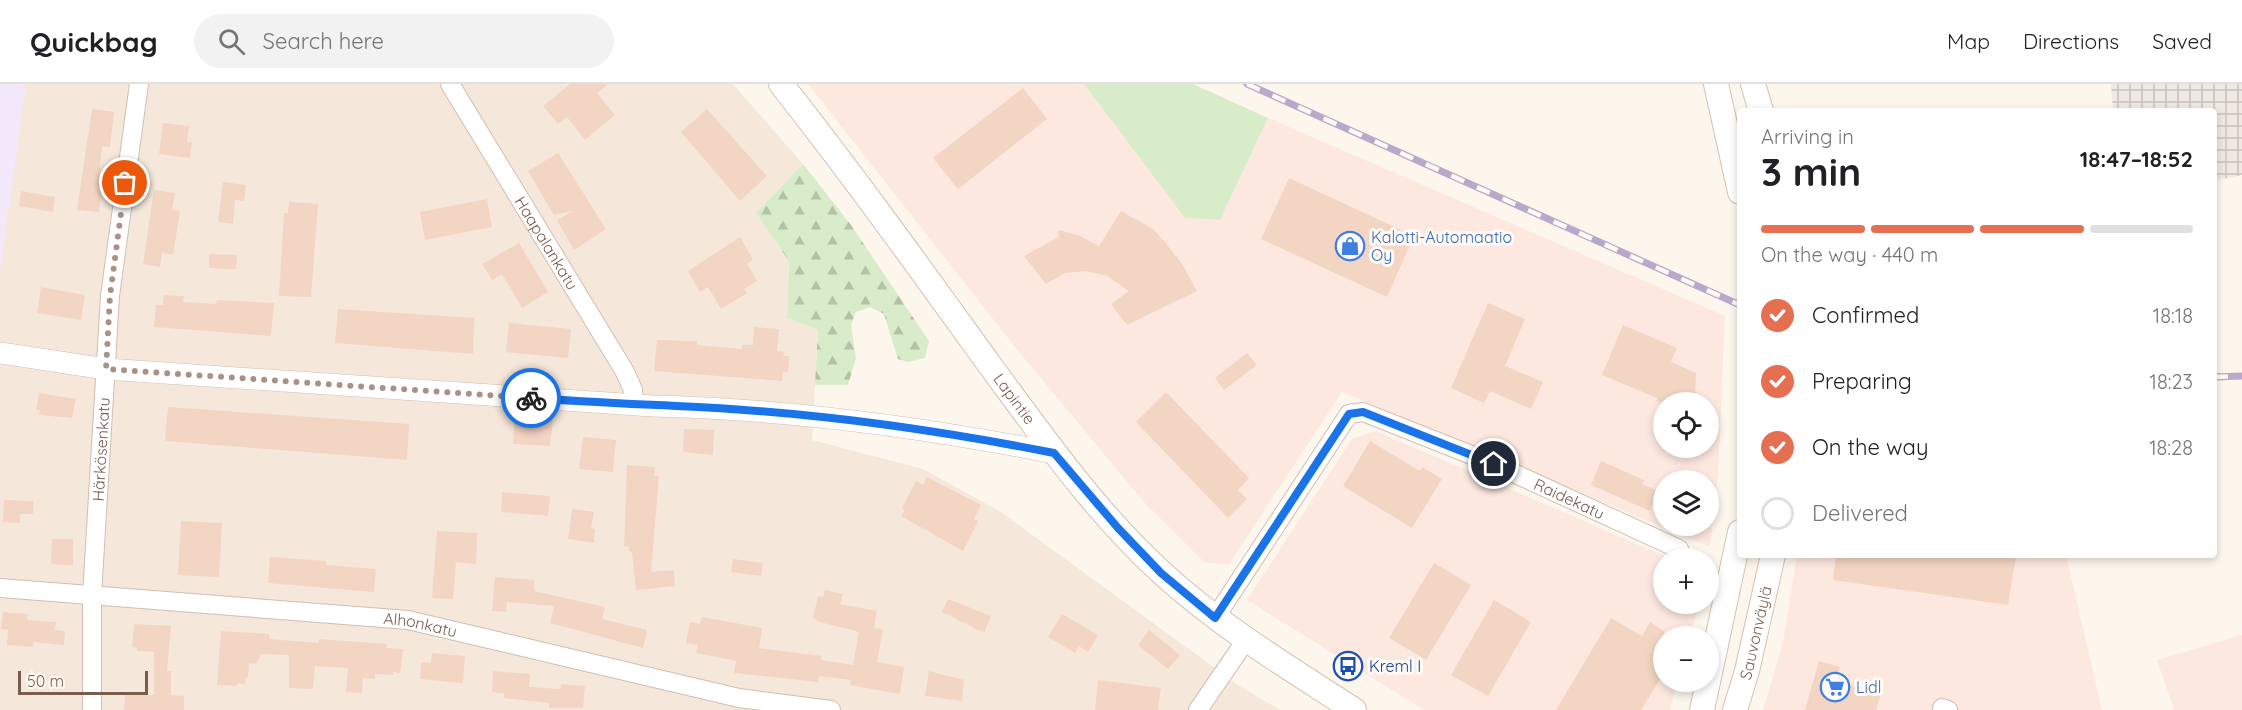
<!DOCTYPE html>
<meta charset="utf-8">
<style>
body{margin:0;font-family:Quicksand,sans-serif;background:#f2f2f2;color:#202124;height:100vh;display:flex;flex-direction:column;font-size:22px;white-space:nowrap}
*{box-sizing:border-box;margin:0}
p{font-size:20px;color:#757577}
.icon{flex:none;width:33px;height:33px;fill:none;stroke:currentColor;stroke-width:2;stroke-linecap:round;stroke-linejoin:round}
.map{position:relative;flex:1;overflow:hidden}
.side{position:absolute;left:1737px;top:24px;width:480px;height:450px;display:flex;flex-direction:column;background:#fff;border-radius:6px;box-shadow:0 3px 9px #0003}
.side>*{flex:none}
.controls{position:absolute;left:1653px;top:308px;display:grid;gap:12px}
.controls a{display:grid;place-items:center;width:66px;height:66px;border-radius:50%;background:#fff;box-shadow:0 3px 9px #0003;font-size:30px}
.scale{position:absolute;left:18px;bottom:15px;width:130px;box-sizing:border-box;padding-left:6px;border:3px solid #7a5c4d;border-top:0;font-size:16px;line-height:21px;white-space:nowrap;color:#7a5c4d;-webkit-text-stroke:4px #fffaf3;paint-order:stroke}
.pin{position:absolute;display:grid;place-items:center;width:51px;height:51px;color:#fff;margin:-26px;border:3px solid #fff;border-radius:50%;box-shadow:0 2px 6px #0007}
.courier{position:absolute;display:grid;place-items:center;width:60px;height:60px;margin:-30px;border:4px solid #1a73e8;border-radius:50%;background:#fff;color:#222;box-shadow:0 2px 8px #0007}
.summary em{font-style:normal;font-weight:700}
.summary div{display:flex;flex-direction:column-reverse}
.summary{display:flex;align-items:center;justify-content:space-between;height:102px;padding:0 24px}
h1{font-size:39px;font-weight:700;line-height:45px}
.bar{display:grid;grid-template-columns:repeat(4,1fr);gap:9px 6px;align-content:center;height:72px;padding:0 24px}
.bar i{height:8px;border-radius:4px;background:#e0e0e0}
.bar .on{background:#e76f51}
.bar p{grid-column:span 4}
ol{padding:0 24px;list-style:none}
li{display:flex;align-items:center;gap:18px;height:66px}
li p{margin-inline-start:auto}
li .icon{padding:6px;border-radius:50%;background:#e76f51;color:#fff;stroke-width:4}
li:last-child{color:#757577}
li i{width:33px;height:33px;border:3px solid #e0e0e0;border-radius:50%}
header{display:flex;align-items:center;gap:36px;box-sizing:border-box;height:84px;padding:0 30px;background:#fff;border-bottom:2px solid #e0e0e0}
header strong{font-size:28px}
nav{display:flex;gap:33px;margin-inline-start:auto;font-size:21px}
.search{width:420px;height:54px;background:#f2f2f2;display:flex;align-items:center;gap:15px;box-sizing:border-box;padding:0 21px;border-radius:33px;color:#757577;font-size:22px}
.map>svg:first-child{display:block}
.residential{fill:#f5e8da}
.commercial{fill:#fde8e0;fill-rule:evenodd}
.industrial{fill:url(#industrial-grid)}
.education{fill:#f3e8fa}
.grass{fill:#d8ecc9}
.forest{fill:url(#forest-firs)}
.building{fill:#f3d5c3}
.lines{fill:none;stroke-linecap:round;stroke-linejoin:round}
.minor-casing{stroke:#d1beb0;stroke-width:20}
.tertiary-casing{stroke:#d1beb0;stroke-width:22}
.secondary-casing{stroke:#d6c0b0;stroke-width:26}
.minor{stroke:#fff;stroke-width:18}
.tertiary{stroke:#fff;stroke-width:21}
.secondary{stroke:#fff;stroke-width:24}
.rail-casing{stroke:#b9a8c9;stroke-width:7}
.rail{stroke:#fffaf3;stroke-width:4.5;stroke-dasharray:14;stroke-linecap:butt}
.done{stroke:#a89285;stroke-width:6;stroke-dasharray:0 10.8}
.route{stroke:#1a73e8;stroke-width:8}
.labels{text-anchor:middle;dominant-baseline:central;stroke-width:6;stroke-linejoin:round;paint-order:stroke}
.shop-label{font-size:16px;fill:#366cbe;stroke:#fffaf3;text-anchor:start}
.street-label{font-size:16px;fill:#7a5c4d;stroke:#fffaf3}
.transit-label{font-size:16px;fill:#164399;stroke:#fffaf3;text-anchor:start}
</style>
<header>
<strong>Quickbag</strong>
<div class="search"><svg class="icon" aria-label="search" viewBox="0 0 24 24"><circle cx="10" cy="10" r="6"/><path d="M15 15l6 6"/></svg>Search here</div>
<nav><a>Map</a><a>Directions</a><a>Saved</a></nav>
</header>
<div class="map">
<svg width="2242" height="626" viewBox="0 0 2242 626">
<defs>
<pattern id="industrial-grid" width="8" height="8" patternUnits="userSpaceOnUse" patternTransform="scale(1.5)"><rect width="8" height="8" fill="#efe9e4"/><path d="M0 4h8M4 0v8" fill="none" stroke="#c7c0bb"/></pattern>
<pattern id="forest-firs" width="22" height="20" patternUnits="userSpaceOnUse" patternTransform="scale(1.5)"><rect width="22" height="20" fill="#d8ecc9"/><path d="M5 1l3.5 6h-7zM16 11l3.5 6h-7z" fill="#b4c2a5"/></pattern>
</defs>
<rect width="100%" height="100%" fill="#fdf6ec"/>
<path class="residential" d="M0,0H733L803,80L756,129L789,177L787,234L818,246L812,356L923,385L1001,428L1238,601L1280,626H0Z"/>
<path class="commercial" d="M808,0H1084L1185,134L1220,136L1268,34L1725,232L1718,391L1710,463L1342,308L1229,480L1205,479L1143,417L1019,268ZM1664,318H1708V363H1664ZM1664,396H1708V441H1664Z
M1376,347L1669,474H1664V519H1699L1690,552H1664V597H1678L1670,626H1424L1247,516L1352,355Z
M1797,471H2066L2102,626H1763L1783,559Z
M2242,551V626H2174L2157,576Z"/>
<path class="industrial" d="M2111,0H2242V91L2214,97V27H2113Z"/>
<path class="education" d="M0,0H26L0,186Z"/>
<path class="grass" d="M1084,0H1193L1268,34L1220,136L1185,134Z"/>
<path class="forest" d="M803,80L851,141L929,257L925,274L908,278L898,275L884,230L870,223L856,228L851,241L856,274L848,301H815L818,246L787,234L789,177L756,129Z"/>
<path class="building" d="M570,0H608L597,9L615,31L585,56L567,33L558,40L543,22Z
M1023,4L1047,35L958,105L933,74Z
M92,25L114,28L110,63L102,62L99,95H103L99,128L77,126Z
M707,25L767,92L740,117L681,48Z
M163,39L189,42L187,58H192L190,74L159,70Z
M558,69L606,145L574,166L557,136L573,127L554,131L528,87Z
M1289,94L1414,152L1387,213L1261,155Z
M223,98L246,101L244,117L235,116L233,140L218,138Z
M154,106L175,109L172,126L180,127L173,171L162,169L160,183L143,180Z
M21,107L55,113L53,128L19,122Z
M487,115L492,143L425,156L420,128Z
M289,118L318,120L311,213L279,212L284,129H288Z
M1121,127L1153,145L1164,157L1182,180L1197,207L1127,241L1111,220L1129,207L1107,192L1086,187L1065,189L1046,200L1024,172L1059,153L1058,146L1078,151L1099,162Z
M740,153L753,176L747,180L757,197L744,205L747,209L721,225L708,203L700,208L688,187Z
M519,159L548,208L522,224L502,190L492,196L482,180Z
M209,170L237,171L236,185L209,184Z
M41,203L85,211L81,236L37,229Z
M164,211L184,212L183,218L216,220L217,216L274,219L271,252L154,243L156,221H163Z
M1488,219L1525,235L1505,282L1543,298L1531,325L1490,307L1484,319L1451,304Z
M338,225L474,234L473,270L335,259Z
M509,239L571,245L568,274L506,268Z
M1623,241L1677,264L1671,278L1696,289L1695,318H1657V314L1602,291Z
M754,243L779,245L777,267L784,268L783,272H789L788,288H783L782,297L654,287L657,256L697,257V261L742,265V261H753Z
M1247,269L1257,281L1224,306L1215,294Z
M1166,308L1249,394L1238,406L1247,415L1228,434L1136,338Z
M39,309L76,315L72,334L39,331L40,326H36Z
M168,323L409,340L407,376L165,357Z
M515,333L553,336L550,362L513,360Z
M684,345L714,346L713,371L683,368Z
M583,353L616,356L613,388L579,385Z
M1370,357L1420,387L1422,383L1442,395L1412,444L1343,402Z
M1601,377L1644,396L1642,400L1659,407L1650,427L1591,401Z
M627,381L655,383L654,392H659L651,488L674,486L675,502L636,506L632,468L629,467V463L624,462Z
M927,393L981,421L974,435L978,437L963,467L901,432L905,426L902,424L916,397L923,401Z
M502,408L550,412L548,432L501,428Z
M4,416L34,417L33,430H20V439L3,438Z
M572,425L594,428L591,444L595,445L594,459L568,455Z
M181,437L222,439L219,493L178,491Z
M437,447L477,449L476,480L456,478L453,515L432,514Z
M52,455H73V481L51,480Z
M1836,471H2016L2008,521L1833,496Z
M270,473L326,477V481L376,485L374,508L268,499Z
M733,475L763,479L761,492L731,488Z
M1434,479L1471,501L1426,576L1389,554Z
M495,493L534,496V507L605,523L602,535L647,546L643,564L550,539L554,522L507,518L506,528L492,527Z
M825,506L843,510L840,520L877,527L874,544L883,545L877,578L904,583L900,610L850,601L851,596L819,592L818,598L734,589L736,577L696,569L698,561L686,559L690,538L700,540L702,533L762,544L759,564L822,572L821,576L853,581L859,548L816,537L817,535L813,534L818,512L823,513Z
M948,515L991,532L984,549L942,528Z
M1494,516L1531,538L1488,612L1451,591Z
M3,528L28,530L27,536L56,538L55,546L65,547L64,561L34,558L33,563L7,561L8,546L1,545Z
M1062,530L1098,551L1088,568L1079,562L1075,569L1048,553Z
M1611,534L1642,552L1650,538L1664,547V589L1641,626H1556Z
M134,540L171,542L167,587H171V611L184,612V626H124L125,610L154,611V568L137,567V564L132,563Z
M1149,546L1180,571L1168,585L1138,561Z
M221,547L269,550V555L319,559V555L387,560L386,564L403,565L400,589L393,588V591L375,590V595L363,594L362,609L346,608L348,584L315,582L313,605L289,604V571L261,570L256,580L249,579L248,594L245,593V600L237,599V602L217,601Z
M432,569L465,572L463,599L420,595L421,578L431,579Z
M1819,577L1840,583L1836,597L1881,610L1876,626H1805Z
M493,587L530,590L529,603L560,605L561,600L585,602L583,624H549V619L504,614V609L492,608Z
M929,587L964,596L962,617L925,612Z
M1098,596L1161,604L1158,626H1095Z"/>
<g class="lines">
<g class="minor-casing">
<g id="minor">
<path id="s1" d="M450,0L625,288L633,306L634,321"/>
<path id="s2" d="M0,504L408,536L739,614L831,626"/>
<path id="s3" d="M1215,534L1349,330L1363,328L1494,380L1679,465"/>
<path d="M1942,624L1948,626"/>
<path id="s4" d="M92,626V512L110,212L139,0"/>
<path d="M1198,626L1246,556"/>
</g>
</g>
<g class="tertiary-casing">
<path id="tertiary" d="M0,269L106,285L652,322C787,325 922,343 1054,369"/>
</g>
<g class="secondary-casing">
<g id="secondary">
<path id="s5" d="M781,0C853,91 921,186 989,280C1043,353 1095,428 1162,489C1221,543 1288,583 1354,626"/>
<path d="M1716,0L1740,108"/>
<path d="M1753,0L1761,27"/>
<path d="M1702,626L1740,448"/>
<path id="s6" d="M1735,626L1747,587L1773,471"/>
</g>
</g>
<use href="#minor" class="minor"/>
<use href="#tertiary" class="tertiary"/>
<use href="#secondary" class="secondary"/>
<g class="rail-casing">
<path id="rail" d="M1247,0L1740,221
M2214,293L2242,292"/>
</g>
<use href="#rail" class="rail"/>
</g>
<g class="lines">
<path class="done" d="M125,99L110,212L106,285L531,314"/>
<path class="route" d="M531,314C598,319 664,321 731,325C839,332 948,348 1054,369L1118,444L1161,489L1215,534L1349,330L1363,328L1494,380"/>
</g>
<defs>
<g id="shop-ring" transform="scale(1.5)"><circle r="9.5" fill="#fffaf3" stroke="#3f7fe0" stroke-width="1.5"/><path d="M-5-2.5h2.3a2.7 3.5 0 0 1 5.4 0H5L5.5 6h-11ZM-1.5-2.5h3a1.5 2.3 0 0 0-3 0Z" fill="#3f7fe0"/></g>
<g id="bus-ring" transform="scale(1.5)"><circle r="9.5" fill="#fffaf3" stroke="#1a4fb4" stroke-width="1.5"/><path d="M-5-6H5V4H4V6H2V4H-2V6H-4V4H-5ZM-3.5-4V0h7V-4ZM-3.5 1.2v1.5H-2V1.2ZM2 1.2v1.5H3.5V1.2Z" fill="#1a4fb4"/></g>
<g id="supermarket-ring" transform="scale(1.5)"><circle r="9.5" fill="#fffaf3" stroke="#3f7fe0" stroke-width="1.5"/><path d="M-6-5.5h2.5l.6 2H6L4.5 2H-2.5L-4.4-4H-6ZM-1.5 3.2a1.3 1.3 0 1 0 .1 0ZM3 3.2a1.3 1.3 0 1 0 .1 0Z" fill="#3f7fe0"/></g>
</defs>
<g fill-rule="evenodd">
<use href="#shop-ring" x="1350" y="162"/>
<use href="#bus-ring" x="1348" y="582"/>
<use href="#supermarket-ring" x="1835" y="603"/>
</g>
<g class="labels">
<g class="shop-label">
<text x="1371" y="153">Kalotti-Automaatio<tspan x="1371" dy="18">Oy</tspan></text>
<text x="1856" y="603">Lidl</text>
</g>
<g class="street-label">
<text stroke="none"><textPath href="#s1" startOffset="186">Haapalankatu</textPath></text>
<text stroke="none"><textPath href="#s5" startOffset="392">Lapintie</textPath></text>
<text stroke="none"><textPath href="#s4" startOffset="261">Härkösenkatu</textPath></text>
<text stroke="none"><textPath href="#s3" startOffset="482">Raidekatu</textPath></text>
<text stroke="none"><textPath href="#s2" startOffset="422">Alhonkatu</textPath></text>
<text stroke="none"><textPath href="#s6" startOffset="80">Sauvonväylä</textPath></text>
</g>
<g class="transit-label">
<text x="1369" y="582">Kreml I</text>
</g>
</g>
</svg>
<div class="controls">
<a><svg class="icon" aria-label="locate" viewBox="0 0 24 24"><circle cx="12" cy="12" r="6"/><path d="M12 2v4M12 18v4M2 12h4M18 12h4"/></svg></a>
<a><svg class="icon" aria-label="layers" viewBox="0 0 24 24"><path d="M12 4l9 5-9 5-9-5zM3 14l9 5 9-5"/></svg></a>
<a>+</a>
<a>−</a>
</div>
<div class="scale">50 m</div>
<div class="pin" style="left:125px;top:99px;background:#ea580c"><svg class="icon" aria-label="bag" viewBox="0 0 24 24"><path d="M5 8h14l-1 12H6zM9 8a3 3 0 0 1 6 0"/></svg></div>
<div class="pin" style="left:1494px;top:380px;background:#1f2937"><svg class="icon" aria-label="home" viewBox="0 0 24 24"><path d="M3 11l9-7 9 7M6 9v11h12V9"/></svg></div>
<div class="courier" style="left:531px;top:314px"><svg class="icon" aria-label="bike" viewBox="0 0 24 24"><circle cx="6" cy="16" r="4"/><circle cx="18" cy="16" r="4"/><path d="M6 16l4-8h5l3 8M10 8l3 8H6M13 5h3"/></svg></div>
<section class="side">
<div class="summary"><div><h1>3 min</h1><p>Arriving in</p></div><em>18:47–18:52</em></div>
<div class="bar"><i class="on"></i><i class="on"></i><i class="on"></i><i></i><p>On the way · 440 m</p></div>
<ol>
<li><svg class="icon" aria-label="check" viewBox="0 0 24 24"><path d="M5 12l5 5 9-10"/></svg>Confirmed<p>18:18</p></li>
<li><svg class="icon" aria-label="check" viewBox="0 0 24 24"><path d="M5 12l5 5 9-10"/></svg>Preparing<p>18:23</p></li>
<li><svg class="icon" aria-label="check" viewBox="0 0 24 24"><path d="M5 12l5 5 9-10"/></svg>On the way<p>18:28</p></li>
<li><i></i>Delivered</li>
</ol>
</section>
</div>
